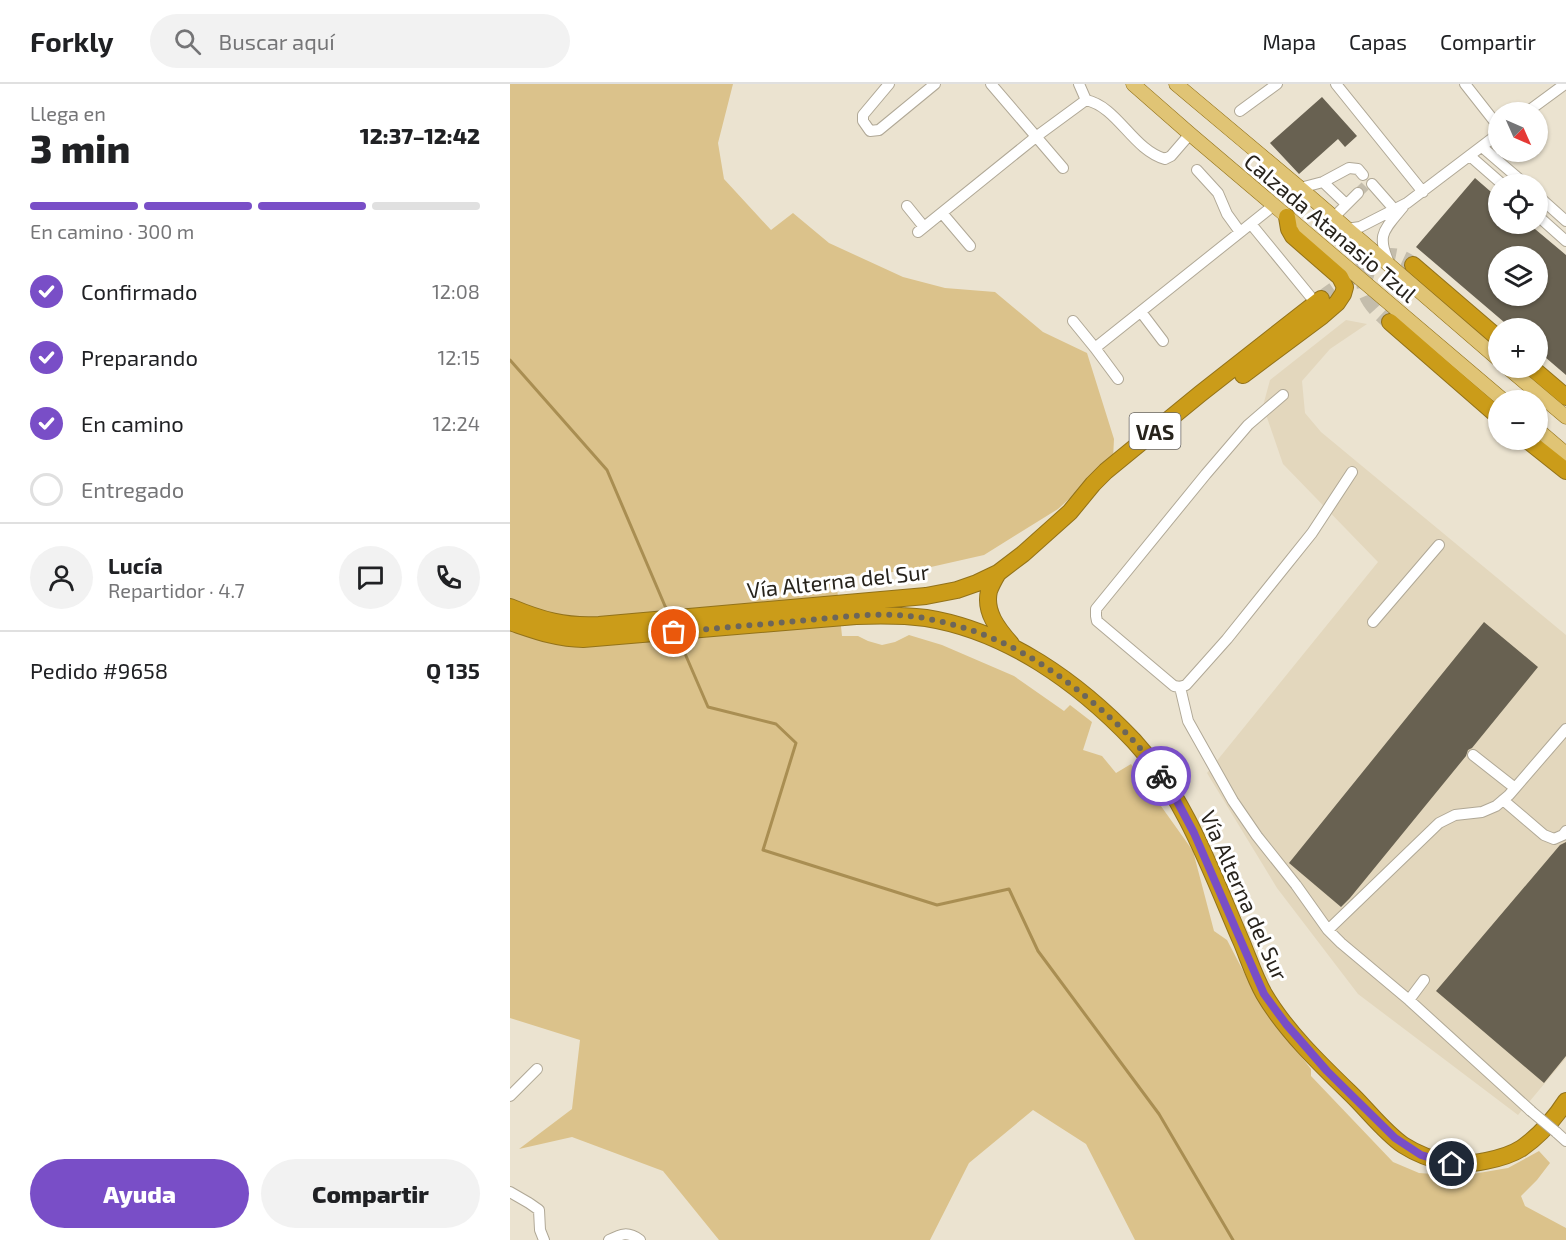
<!DOCTYPE html>
<html lang="es">
<meta charset="utf-8">
<style>
body{margin:0;font-family:"Exo 2",sans-serif;background:#f2f2f2;color:#202124;height:100vh;display:flex;flex-direction:column;font-size:22px;white-space:nowrap}
*{box-sizing:border-box;margin:0}
p{font-size:20px;color:#757577}
.icon{flex:none;width:33px;height:33px;fill:none;stroke:currentColor;stroke-width:2;stroke-linecap:round;stroke-linejoin:round}
.map{position:relative;flex:1;overflow:hidden}
.side{display:flex;flex-direction:column;background:#fff;width:510px}
.side>*{flex:none}
.needle{width:39px;rotate:135deg}
.controls{position:absolute;left:978px;top:18px;display:grid;gap:12px}
.controls a{display:grid;place-items:center;width:60px;height:60px;border-radius:50%;background:#fff;box-shadow:0 2px 4px #0004;font-size:30px}
.pin{position:absolute;display:grid;place-items:center;width:51px;height:51px;color:#fff;margin:-26px;border:3px solid #fff;border-radius:50%;box-shadow:0 2px 6px #0007}
.courier{position:absolute;display:grid;place-items:center;width:60px;height:60px;margin:-30px;border:4px solid #794ec7;border-radius:50%;background:#fff;color:#222;box-shadow:0 2px 8px #0007}
.summary em{font-style:normal;font-weight:800}
.summary div{display:flex;flex-direction:column-reverse}
.summary{display:flex;align-items:center;justify-content:space-between;height:102px;padding:0 30px}
h1{font-size:39px;font-weight:800;line-height:45px}
.bar{display:grid;grid-template-columns:repeat(4,1fr);gap:9px 6px;align-content:center;height:72px;padding:0 30px}
.bar i{height:8px;border-radius:4px;background:#e0e0e0}
.bar .selected{background:#794ec7}
.bar p{grid-column:span 4}
.line{display:flex;align-items:center;gap:15px;padding:0 30px;border-top:2px solid #e0e0e0}
.line div{flex:1}
.round{display:grid;place-items:center;flex:none;width:63px;height:63px;border-radius:32px;background:#f2f2f2}
ol{padding:0 30px;list-style:none}
li{display:flex;align-items:center;gap:18px;height:66px}
li p{margin-inline-start:auto}
li .icon{padding:6px;border-radius:50%;background:#794ec7;color:#fff;stroke-width:4}
li:last-child{color:#757577}
li i{width:33px;height:33px;border:3px solid #e0e0e0;border-radius:50%}
.button{display:flex;gap:12px;margin-top:auto;padding:12px 30px}
.button a{flex:1;height:69px;border-radius:36px;background:#794ec7;color:#fff;font-size:24px;font-weight:800;line-height:69px;text-align:center}
.button a+a{background:#f2f2f2;color:#202124}
header{display:flex;align-items:center;gap:36px;box-sizing:border-box;height:84px;padding:0 30px;background:#fff;border-bottom:2px solid #e0e0e0}
header strong{font-size:28px}
nav{display:flex;gap:33px;margin-inline-start:auto;font-size:21px}
.search{width:420px;height:54px;background:#f2f2f2;display:flex;align-items:center;gap:15px;box-sizing:border-box;padding:0 21px;border-radius:33px;color:#757577;font-size:22px}
main{display:flex;flex:1;min-height:0}
.map>svg:first-child{display:block}
.built{fill:#e3d7bd}
.green{fill:#dbc28b}
.lines{fill:none;stroke-linecap:round;stroke-linejoin:round}
.stream{stroke:#a98e52;stroke-width:3}
.building{fill:#686151;fill-rule:evenodd}
.minor-tunnel{stroke:#c4bdac;stroke-width:10;stroke-dasharray:10 5;stroke-linecap:butt}
.highway-tunnel{stroke:#c4bdac;stroke-width:16;stroke-dasharray:16 8;stroke-linecap:butt}
.minor-casing{stroke:#b0a896;stroke-width:12}
.major-casing{stroke:#92721a;stroke-width:15}
.highway-casing{stroke:#92721a;stroke-width:18}
.minor{stroke:#fff;stroke-width:10}
.major{stroke:#e0c475;stroke-width:14}
.highway{stroke:#cb9c19;stroke-width:16}
.minor-bridge-casing{stroke:#b0a896;stroke-width:12;stroke-linecap:butt}
.minor-bridge{stroke:#fff;stroke-width:10}
.done{stroke:#6c665b;stroke-width:6;stroke-dasharray:0 10.8}
.route{stroke:#794ec7;stroke-width:8}
.labels{text-anchor:middle;dominant-baseline:central;stroke-width:6;stroke-linejoin:round;paint-order:stroke}
.shield{fill:#fff;stroke:#686560;stroke-width:1.5}
.shield-label{font-size:21px;font-weight:bold;fill:#27231c}
.street-label{font-size:22px;fill:#27231c;stroke:#fff}
</style>
<header>
<strong>Forkly</strong>
<div class="search"><svg class="icon" aria-label="search" viewBox="0 0 24 24"><circle cx="10" cy="10" r="6"/><path d="M15 15l6 6"/></svg>Buscar aquí</div>
<nav><a>Mapa</a><a>Capas</a><a>Compartir</a></nav>
</header>
<main>
<section class="side">
<div class="summary"><div><h1>3 min</h1><p>Llega en</p></div><em>12:37–12:42</em></div>
<div class="bar"><i class="selected"></i><i class="selected"></i><i class="selected"></i><i></i><p>En camino · 300 m</p></div>
<ol>
<li><svg class="icon" aria-label="check" viewBox="0 0 24 24"><path d="M5 12l5 5 9-10"/></svg>Confirmado<p>12:08</p></li>
<li><svg class="icon" aria-label="check" viewBox="0 0 24 24"><path d="M5 12l5 5 9-10"/></svg>Preparando<p>12:15</p></li>
<li><svg class="icon" aria-label="check" viewBox="0 0 24 24"><path d="M5 12l5 5 9-10"/></svg>En camino<p>12:24</p></li>
<li><i></i>Entregado</li>
</ol>
<div class="line" style="height:108px"><a class="round"><svg class="icon" aria-label="person" viewBox="0 0 24 24"><circle cx="12" cy="8" r="4"/><path d="M4 21q1-7 8-7t8 7"/></svg></a><div><b>Lucía</b><p>Repartidor · 4.7</p></div><a class="round"><svg class="icon" aria-label="chat" viewBox="0 0 24 24"><path d="M4 5h16v11H9l-5 4z"/></svg></a><a class="round"><svg class="icon" aria-label="phone" viewBox="0 0 24 24"><path d="M5 4h4l2 5-3 2q2 4 5 5l2-3 5 2v4C11 20 4 13 5 4z"/></svg></a></div>
<div class="line" style="height:78px"><div>Pedido #9658</div><b>Q 135</b></div>
<div class="button"><a>Ayuda</a><a>Compartir</a></div>
</section>
<div class="map">
<svg width="1056" height="1156" viewBox="0 0 1056 1156">
<rect width="100%" height="100%" fill="#ebe3d0"/>
<path class="built" d="M836,236L857,240L820,265L792,297L795,329L811,348L1056,551V974L1008,1031L848,910L767,804L697,689L868,478L773,380L753,322L760,296Z"/>
<path class="green" d="M0,0H223L208,59L214,95L261,146L283,129L319,159L393,193L435,204L485,208L533,248L577,269L604,355L603,375L548,425L474,471L412,485L326,494L332,552H348L358,557L372,561L385,558L399,551L432,561L504,592L554,627L560,621L582,638L573,666L592,672L606,689L621,680L683,767L704,847L717,856L752,923L801,985V992L883,1078L909,1089L951,1092L998,1084L1029,1067L1040,1079L1027,1096L1011,1112L1015,1122L1056,1144V1156H625L576,1060L523,1026L459,1079L420,1156H209L153,1087L62,1053L9,1065L62,1025L70,956L0,934Z"/>
<g class="lines">
<path class="stream" d="M0,276L97,386L158,529
M167,551L198,623L266,640L286,659L253,766L427,821L499,805L528,867L649,1030L723,1156"/>
</g>
<path class="building" d="M812,13L847,52L835,63L828,55L789,90L760,59Z
M965,94L988,114V140H1019L1056,171V291L1028,267V244H1001L906,163ZM988,172H1028V212H988Z
M974,538L1028,583L962,664L958,666L956,672L840,814L831,823L779,779Z
M1056,758V972L1034,999L926,907L1050,761Z"/>
<g class="lines">
<path class="minor-tunnel" d="M848,109L859,98"/>
<path class="highway-tunnel" d="M857,188C848,210 865,225 880,238
M811,215C822,207 834,199 845,190C865,175 880,163 903,181"/>
<g class="minor-casing">
<path id="minor" d="M379,0L353,31V37L360,47L369,46L425,0
M481,0L553,84
M569,0L576,16C608,23 622,65 655,75L661,72L680,50
M826,0L913,108
M955,0L988,42
M730,27L767,0
M1017,28L1055,0
M972,63L1015,100
M960,72L992,100
M687,86L708,109L717,130L730,148
M813,98L836,120
M862,100L884,125
M790,104L813,98L839,84L848,85L853,91
M1028,112L1056,137
M397,122L414,143
M432,129L460,162
M1028,132L1056,157
M824,133L848,109
M741,140L800,212
M837,145L850,143L897,119L988,50
M408,148L527,52L576,16
M880,181C866,151 873,147 893,123
M631,228L653,257
M563,237L585,264L608,295
M585,264L763,122
M863,538L929,461
M670,603L678,637L723,717L747,752L786,801L818,846L831,859L899,916L1021,1027
M670,603L664,602L587,537L586,532V525L696,390L738,341L773,311
M670,603L676,601L717,555L802,449L842,388
M963,671L1005,704
M993,716L1034,751L1044,755L1053,751L1056,747
M818,846L929,739L945,731L972,728L986,722L999,711L1056,645
M899,916L914,896
M0,1012L27,985
M1046,1048L1056,1057
M0,1108L19,1119L29,1126L30,1146L34,1156
M99,1156C111,1150 118,1147 130,1156"/>
</g>
<g class="major-casing">
<path id="major" d="M623,0L680,50L993,316
M666,0L790,104L988,275
M998,284L1056,333
M1028,346L1056,370"/>
</g>
<g class="highway-casing">
<path id="highway" d="M903,181L988,254
M880,238L988,332
M1022,284L1056,313
M733,291L812,232L827,219L833,210L835,203L830,193L783,152L779,145L777,133
M1017,356L1056,387
M488,489C485,494 481,501 479,507C474,528 488,545 501,560
M0,523C31,536 55,543 89,541L416,512L447,506L467,499L488,489L513,470L560,428L583,400L596,387L690,310L811,215
M0,538C24,546 47,555 73,555L346,532C370,531 393,531 416,534C497,547 569,599 624,657C676,714 702,790 732,859C739,876 745,894 754,910C775,946 810,980 839,1008C857,1025 873,1047 893,1061C907,1070 923,1076 939,1079C959,1082 995,1075 1012,1064C1029,1052 1045,1034 1056,1017"/>
</g>
<use href="#minor" class="minor"/>
<use href="#major" class="major"/>
<use href="#highway" class="highway"/>
<g class="minor-bridge-casing">
<path id="minor-bridge" d="M1021,1027L1046,1048"/>
</g>
<use href="#minor-bridge" class="minor-bridge"/>
</g>
<g class="lines">
<path class="done" d="M164,548C209,544 255,540 300,536C339,532 380,527 419,535C475,546 520,569 565,604C597,629 629,658 651,692"/>
<path class="route" d="M651,692L667,717L684,749L754,910L776,940L817,987L885,1054L911,1071L942,1080"/>
</g>
<g class="labels">
<rect class="shield" x="619.5" y="329" width="51" height="36" rx="4.5"/>
<g class="shield-label">
<text x="645" y="347">VAS</text>
</g>
<g class="street-label">
<text transform="translate(821 143) rotate(40)">Calzada Atanasio Tzul</text>
<text transform="translate(328 496) rotate(-6)">Vía Alterna del Sur</text>
<text transform="translate(735 811) rotate(66)">Vía Alterna del Sur</text>
</g>
</g>
</svg>
<div class="controls">
<a><svg class="needle" viewBox="-14 -14 28 28"><path d="M0-13l5 13h-10z" fill="#e53935"/><path d="M0 13l5-13h-10z" fill="#757577"/></svg></a>
<a><svg class="icon" aria-label="locate" viewBox="0 0 24 24"><circle cx="12" cy="12" r="6"/><path d="M12 2v4M12 18v4M2 12h4M18 12h4"/></svg></a>
<a><svg class="icon" aria-label="layers" viewBox="0 0 24 24"><path d="M12 4l9 5-9 5-9-5zM3 14l9 5 9-5"/></svg></a>
<a>+</a>
<a>−</a>
</div>
<div class="pin" style="left:164px;top:548px;background:#ea580c"><svg class="icon" aria-label="bag" viewBox="0 0 24 24"><path d="M5 8h14l-1 12H6zM9 8a3 3 0 0 1 6 0"/></svg></div>
<div class="pin" style="left:942px;top:1080px;background:#1f2937"><svg class="icon" aria-label="home" viewBox="0 0 24 24"><path d="M3 11l9-7 9 7M6 9v11h12V9"/></svg></div>
<div class="courier" style="left:651px;top:692px"><svg class="icon" aria-label="bike" viewBox="0 0 24 24"><circle cx="6" cy="16" r="4"/><circle cx="18" cy="16" r="4"/><path d="M6 16l4-8h5l3 8M10 8l3 8H6M13 5h3"/></svg></div>
</div>
</main>
